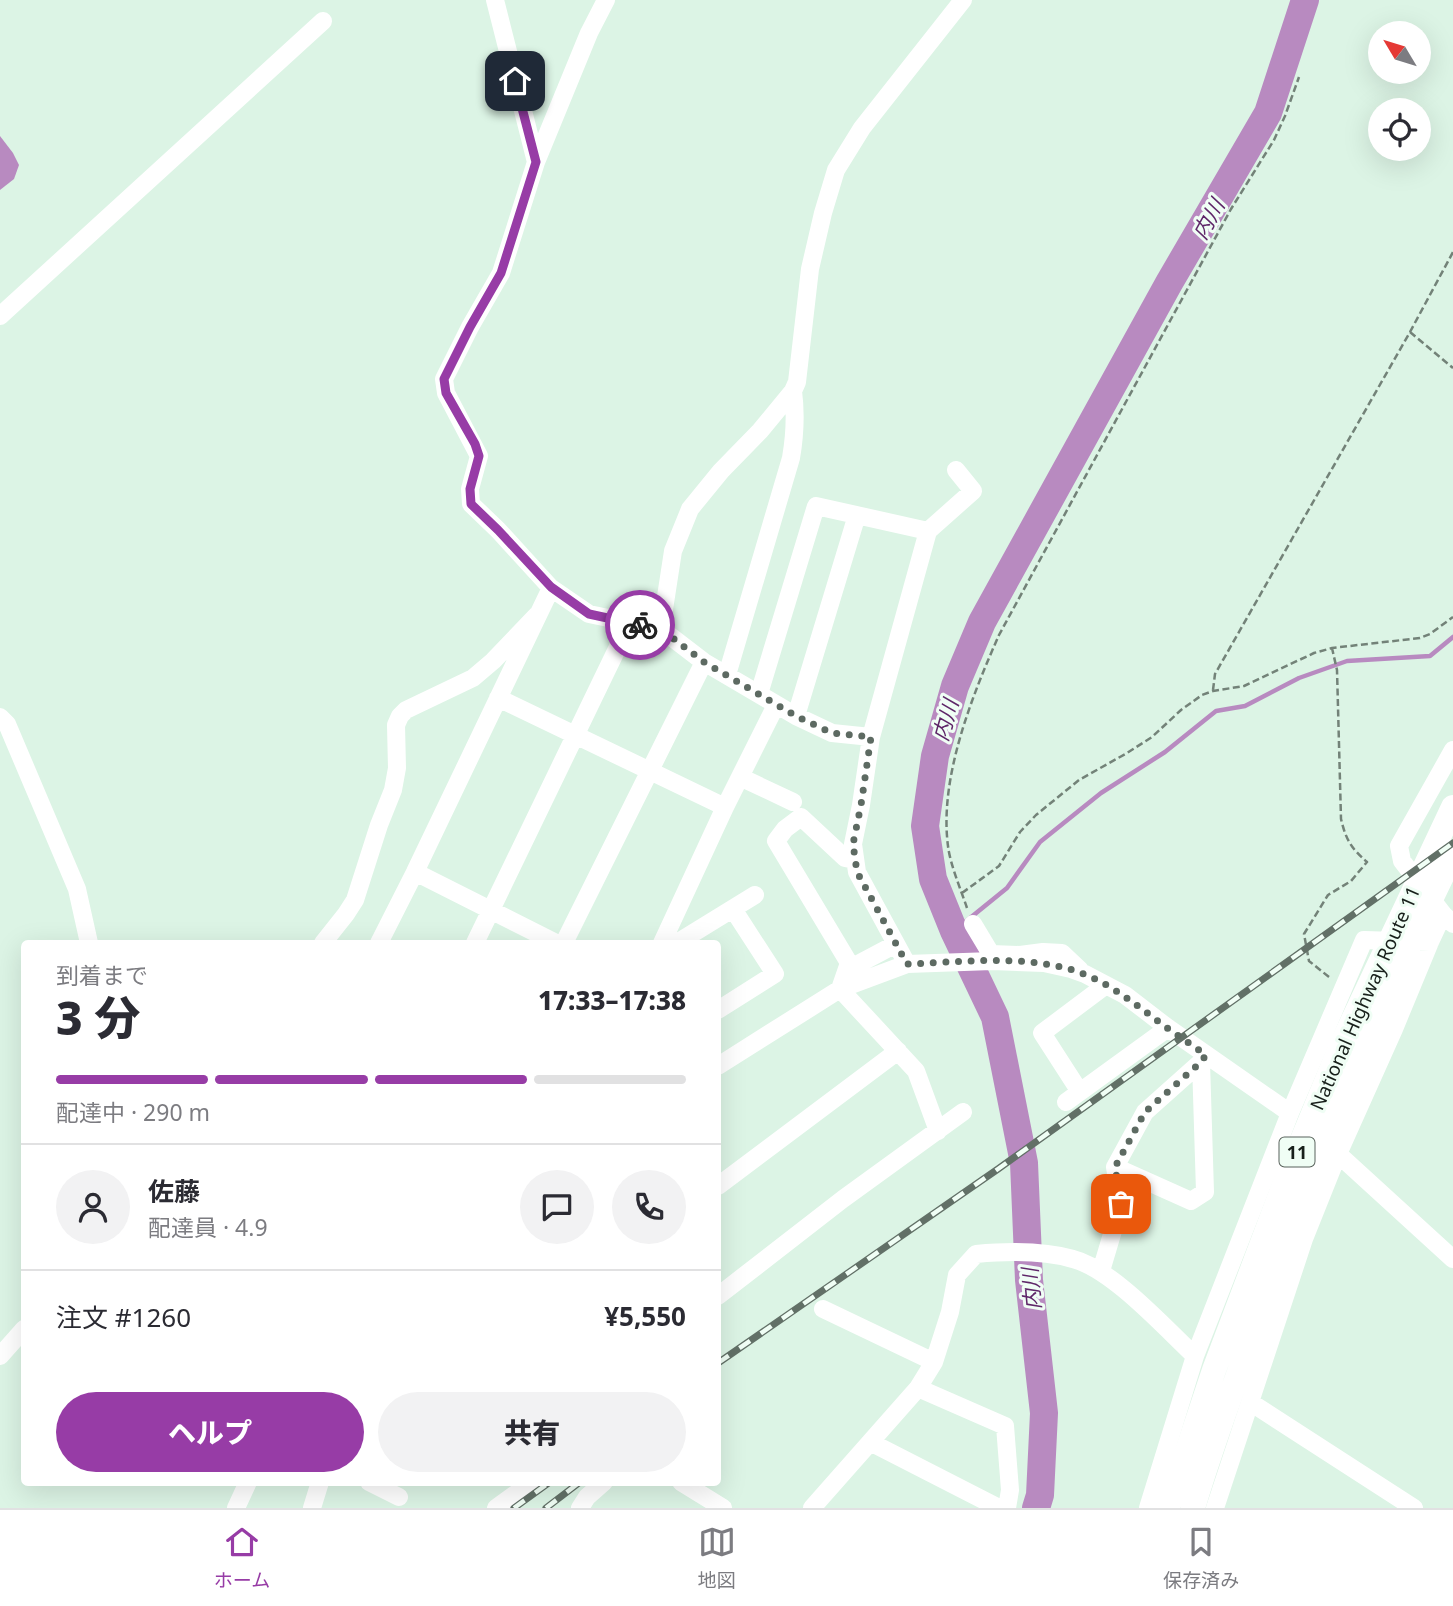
<!DOCTYPE html>
<html lang="ja">
<meta charset="utf-8">
<style>
body{margin:0;font-family:"Noto Sans","Noto Sans JP",sans-serif;background:#f2f2f3;color:#2b2b33;height:100vh;display:flex;flex-direction:column;font-size:26px;white-space:nowrap}
*{box-sizing:border-box;margin:0}
p{font-size:23px;color:#7c7c81}
.icon{flex:none;width:38px;height:38px;fill:none;stroke:currentColor;stroke-width:2;stroke-linecap:round;stroke-linejoin:round}
.map{position:relative;flex:1;overflow:hidden}
.side{position:absolute;left:21px;top:940px;width:700px;height:546px;display:flex;flex-direction:column;background:#fff;border-radius:7px;box-shadow:0 7px 28px #0002}
.side>*{flex:none}
.needle{width:46px;rotate:308deg}
.buttons{position:absolute;left:1368px;top:21px;display:grid;gap:14px}
.buttons a{display:grid;place-items:center;width:63px;height:63px;border-radius:50%;background:#fff;box-shadow:0 7px 28px #0002;font-size:35px}
.pin{position:absolute;display:grid;place-items:center;width:60px;height:60px;color:#fff;margin:-30px;border-radius:14px;box-shadow:0 4px 10px #0006}
.courier{position:absolute;display:grid;place-items:center;width:70px;height:70px;margin:-35px;border:5px solid #973ca6;border-radius:50%;background:#fff;color:#222;box-shadow:0 2px 9px #0007}
.summary em{font-style:normal;font-weight:800}
.summary div{display:flex;flex-direction:column-reverse}
.summary{display:flex;align-items:center;justify-content:space-between;height:119px;padding:0 35px}
h1{font-size:46px;font-weight:800;line-height:52px}
.bar{display:grid;grid-template-columns:repeat(4,1fr);gap:10px 7px;align-content:center;height:84px;padding:0 35px}
.bar i{height:9px;border-radius:5px;background:#e1e1e2}
.bar .selected{background:#973ca6}
.bar p{grid-column:span 4}
.line{display:flex;align-items:center;gap:18px;padding:0 35px;border-top:2px solid #e1e1e2}
.line div{flex:1}
.round{display:grid;place-items:center;flex:none;width:74px;height:74px;border-radius:37px;background:#f2f2f3}
.action{display:flex;gap:14px;margin-top:auto;padding:14px 35px}
.action a{flex:1;height:80px;border-radius:42px;background:#973ca6;color:#fff;font-size:28px;font-weight:800;line-height:80px;text-align:center}
.action a+a{background:#f2f2f3;color:#2b2b33}
.dock{display:flex;justify-content:space-around;align-items:center;height:98px;border-top:2px solid #e1e1e2;background:#fff;font-size:19px;color:#7c7c81}
.dock a{display:grid;justify-items:center;gap:4px}
.dock .selected{color:#973ca6}
.map>svg:first-child{display:block}
.water{fill:#b88ac0}
.lines{fill:none;stroke-linecap:round;stroke-linejoin:round}
.stream{stroke:#b88ac0;stroke-width:4.5}
.river{stroke:#b88ac0;stroke-width:28}
.path{stroke:#738278;stroke-width:2.5;stroke-dasharray:7 3.5;stroke-linecap:butt}
.minor{stroke:#fff;stroke-width:18}
.highway{stroke:#fff;stroke-width:24}
.rail-casing{stroke:#627067;stroke-width:7}
.rail{stroke:#f0fef5;stroke-width:4.5;stroke-dasharray:13;stroke-linecap:butt}
.done{stroke:#5d6a62;stroke-width:7;stroke-dasharray:0 12.6}
.route{stroke:#973ca6;stroke-width:9}
.labels{text-anchor:middle;dominant-baseline:central;stroke-width:6;stroke-linejoin:round;paint-order:stroke}
.shield{fill:#f0fef5;stroke:#59635c;stroke-width:2}
.shield-label{font-size:18px;font-weight:bold;fill:#18201b}
.street-label{font-size:19px;fill:#18201b;stroke:#f0fef5}
.water-label{font-size:21px;font-style:italic;fill:#5f2769;stroke:#f0fef5}
</style>
<div class="map">
<svg width="1453" height="1508" viewBox="0 0 1453 1508">
<rect width="100%" height="100%" fill="#dcf4e5"/>
<path class="water" d="M0,136L13,153L19,165L14,179L0,190Z"/>
<g class="lines">
<path class="stream" d="M954,931L1007,888L1040,842L1101,793L1165,752L1216,711L1245,706L1299,678L1347,661L1430,656L1453,637"/>
<path class="river" d="M1036,1508L1040,1495L1044,1413L1029,1280L1024,1163L995,1017L954,931L933,879L925,826L935,756L955,686L982,622L1169,283L1268,113L1305,0"/>
<path class="path" d="M1410,332L1453,368
M1213,690L1215,674L1410,332L1453,252
M962,893L999,866L1020,832L1036,815L1079,780L1127,753L1152,737L1181,710L1202,695L1213,691L1244,686L1314,653L1332,648L1420,638L1430,634L1453,617
M967,908C961,890 950,864 948,846C939,778 972,696 999,635L1231,209L1274,140L1285,116L1299,77
M1329,977L1309,961L1304,934L1328,895L1351,881L1367,862C1351,848 1346,840 1341,819L1337,670L1332,648"/>
<path class="minor" d="M495,0L536,162
M606,0L589,33L536,162L501,273L470,327L444,379L446,393L479,456L470,489L471,504L498,530L551,588L589,614L661,629L704,662L796,716L832,733L871,737
M0,316L323,21
M661,629L673,551L690,509L721,471L760,431L793,391L797,382L810,269L823,213L836,170L862,128L963,0
M727,675L791,458C795,435 796,414 793,391
M759,694L816,506L928,531
M498,698L725,807
M796,716L857,515
M0,717L7,724L77,889L89,943
M1453,750L1399,846L1402,861L1443,914L1453,924
M740,777L793,802
M855,860L845,858L801,817L785,829L776,841L849,963L840,989L916,1071L938,1131
M415,872L556,943
M973,924L991,954L1020,955L1043,952L1062,953L1080,970
M323,943L346,914L355,900L379,825L393,790L397,768L396,725L400,716L406,710L473,678L493,661L537,615
M379,943L415,872L551,588
M475,943L630,622
M564,943L704,662
M662,943L725,807L776,705
M677,943L755,895
M907,964L857,872L853,844L861,805L871,737L928,531L973,491L956,470
M847,970L896,944
M718,1010L775,974L733,909
M718,1066L840,989L907,964L992,961L1044,963L1071,969L1085,974L1125,995L1168,1028L1290,1113
M1080,1092L1042,1033L1106,985
M1066,1102L1168,1028
M1338,1154L1453,1259
M1115,1167L1191,1201L1205,1192L1201,1062
M718,1186L898,1051
M1101,1271L1121,1204L1115,1167L1145,1112L1201,1062L1206,1055
M718,1296L843,1199L963,1112
M823,1309L934,1362
M0,1356L24,1329
M918,1388L1005,1426L1010,1490L1007,1508
M1250,1402L1414,1508
M870,1442L999,1508
M369,1482L399,1497
M681,1482L723,1508
M236,1508L248,1482
M312,1508L320,1482
M496,1508L532,1482
M580,1508L587,1497L604,1482
M812,1508L918,1388L934,1362L950,1312L957,1275L976,1254C1008,1251 1042,1250 1073,1259C1112,1269 1165,1328 1195,1356
M1148,1508L1195,1356L1290,1113L1364,940L1430,942
M1215,1508L1304,1239L1338,1154L1394,1029L1430,942L1443,914"/>
<path class="highway" d="M1168,1508L1214,1370L1288,1174L1342,1043L1453,807
M1193,1508C1208,1457 1226,1408 1244,1358C1304,1186 1372,1017 1453,854"/>
<g class="rail-casing">
<path id="rail" d="M718,1363L998,1169L1453,843
M514,1508L550,1482
M546,1508L580,1482"/>
</g>
<use href="#rail" class="rail"/>
</g>
<g class="lines">
<path class="done" d="M640,625L661,629L704,662L796,716L832,733L871,737L861,805L853,844L857,872L907,964C960,962 1018,955 1069,969C1106,979 1136,1005 1166,1027C1180,1037 1193,1046 1206,1055L1201,1062L1145,1112L1115,1167L1121,1204"/>
<path class="route" d="M515,81L536,162L501,273L470,327L444,379L446,393L475,444L479,456L470,489L471,504L498,530L551,587L589,614L640,625"/>
</g>
<g class="labels">
<rect class="shield" x="1279.5" y="1137.5" width="35" height="29" rx="5"/>
<g class="shield-label">
<text x="1297" y="1152">11</text>
</g>
<g class="street-label">
<text transform="translate(1365 998) rotate(-66)">National Highway Route 11</text>
</g>
<g class="water-label">
<text transform="translate(1208 219) rotate(-61)">内川</text>
<text transform="translate(945 720) rotate(-74)">内川</text>
<text transform="translate(1031 1289) rotate(-95)">内川</text>
</g>
</g>
</svg>
<div class="buttons">
<a><svg class="needle" viewBox="-14 -14 28 28"><path d="M0-13l5 13h-10z" fill="#e53935"/><path d="M0 13l5-13h-10z" fill="#7c7c81"/></svg></a>
<a><svg class="icon" aria-label="locate" viewBox="0 0 24 24"><circle cx="12" cy="12" r="6"/><path d="M12 2v4M12 18v4M2 12h4M18 12h4"/></svg></a>
</div>
<div class="pin" style="left:1121px;top:1204px;background:#ea580c"><svg class="icon" aria-label="bag" viewBox="0 0 24 24"><path d="M5 8h14l-1 12H6zM9 8a3 3 0 0 1 6 0"/></svg></div>
<div class="pin" style="left:515px;top:81px;background:#1f2937"><svg class="icon" aria-label="home" viewBox="0 0 24 24"><path d="M3 11l9-7 9 7M6 9v11h12V9"/></svg></div>
<div class="courier" style="left:640px;top:625px"><svg class="icon" aria-label="bike" viewBox="0 0 24 24"><circle cx="6" cy="16" r="4"/><circle cx="18" cy="16" r="4"/><path d="M6 16l4-8h5l3 8M10 8l3 8H6M13 5h3"/></svg></div>
<section class="side">
<div class="summary"><div><h1>3 分</h1><p>到着まで</p></div><em>17:33–17:38</em></div>
<div class="bar"><i class="selected"></i><i class="selected"></i><i class="selected"></i><i></i><p>配達中 · 290 m</p></div>
<div class="line" style="height:126px"><a class="round"><svg class="icon" aria-label="person" viewBox="0 0 24 24"><circle cx="12" cy="8" r="4"/><path d="M4 21q1-7 8-7t8 7"/></svg></a><div><b>佐藤</b><p>配達員 · 4.9</p></div><a class="round"><svg class="icon" aria-label="chat" viewBox="0 0 24 24"><path d="M4 5h16v11H9l-5 4z"/></svg></a><a class="round"><svg class="icon" aria-label="phone" viewBox="0 0 24 24"><path d="M5 4h4l2 5-3 2q2 4 5 5l2-3 5 2v4C11 20 4 13 5 4z"/></svg></a></div>
<div class="line" style="height:91px"><div>注文 #1260</div><b>¥5,550</b></div>
<div class="action"><a>ヘルプ</a><a>共有</a></div>
</section>
</div>
<nav class="dock">
<a class="selected"><svg class="icon" aria-label="home" viewBox="0 0 24 24"><path d="M3 11l9-7 9 7M6 9v11h12V9"/></svg>ホーム</a>
<a><svg class="icon" aria-label="map" viewBox="0 0 24 24"><path d="M3 6l6-2 6 2 6-2v14l-6 2-6-2-6 2zM9 4v14M15 6v14"/></svg>地図</a>
<a><svg class="icon" aria-label="saved" viewBox="0 0 24 24"><path d="M7 4h10v16l-5-4-5 4z"/></svg>保存済み</a>
</nav>
